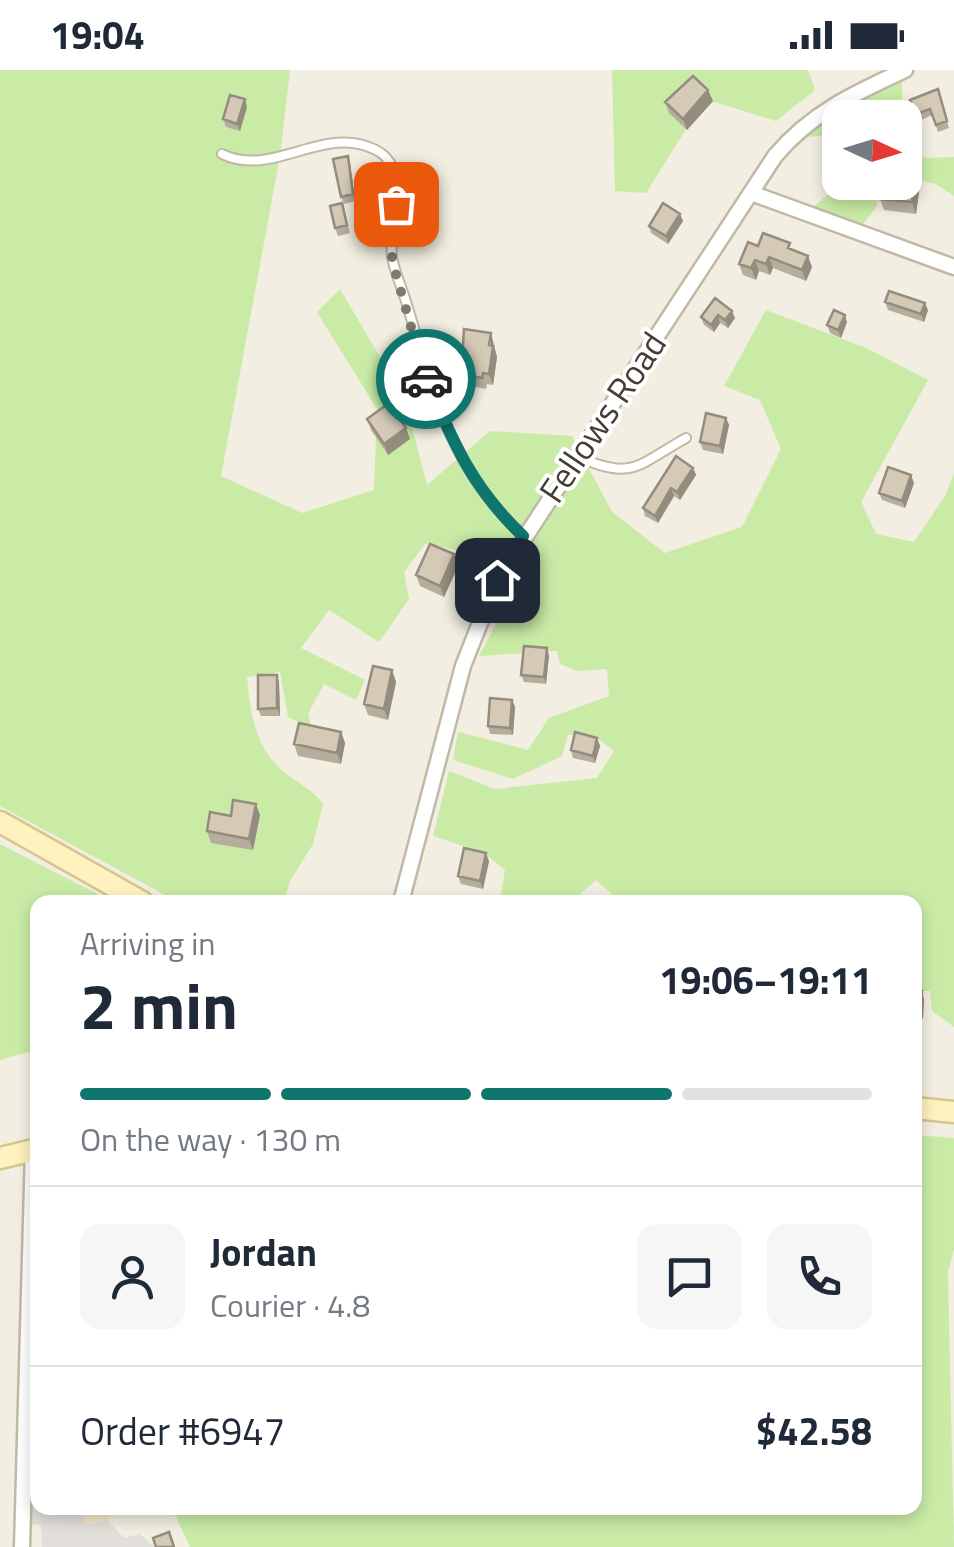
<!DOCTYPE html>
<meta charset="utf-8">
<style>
body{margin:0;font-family:"Titillium Web",sans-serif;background:#f6f6f7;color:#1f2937;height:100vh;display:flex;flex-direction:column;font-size:38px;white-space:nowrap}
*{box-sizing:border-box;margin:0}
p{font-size:32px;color:#747a83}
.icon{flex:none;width:55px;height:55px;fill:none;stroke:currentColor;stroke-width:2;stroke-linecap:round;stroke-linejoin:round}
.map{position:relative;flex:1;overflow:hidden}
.details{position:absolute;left:30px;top:825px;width:892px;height:620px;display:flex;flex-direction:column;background:#fff;border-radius:20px;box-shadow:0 5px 15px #0003}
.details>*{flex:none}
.needle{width:65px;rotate:94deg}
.buttons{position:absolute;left:822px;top:30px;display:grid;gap:20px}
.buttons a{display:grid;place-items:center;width:100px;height:100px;border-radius:20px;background:#fff;box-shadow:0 5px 15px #0003;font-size:50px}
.pin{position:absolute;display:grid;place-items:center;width:85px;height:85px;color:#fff;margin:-42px;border-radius:20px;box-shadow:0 5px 15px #0006}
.courier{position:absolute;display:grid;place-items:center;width:100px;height:100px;margin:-50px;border:8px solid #0f766e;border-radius:50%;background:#fff;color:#222;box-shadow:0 2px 12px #0007}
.overview em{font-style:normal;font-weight:700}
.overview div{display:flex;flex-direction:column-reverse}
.overview{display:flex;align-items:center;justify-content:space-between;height:170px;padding:0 50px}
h1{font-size:65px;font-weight:700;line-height:75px}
.bar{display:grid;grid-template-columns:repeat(4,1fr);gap:15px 10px;align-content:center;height:120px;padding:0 50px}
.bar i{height:12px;border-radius:8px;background:#e0e1e3}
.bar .current{background:#0f766e}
.bar p{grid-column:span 4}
.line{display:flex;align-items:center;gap:25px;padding:0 50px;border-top:2px solid #e0e1e3}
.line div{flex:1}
.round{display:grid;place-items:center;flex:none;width:105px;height:105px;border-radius:20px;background:#f6f6f7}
.status{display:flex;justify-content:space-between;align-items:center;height:70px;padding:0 50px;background:#fff;direction:ltr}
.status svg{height:28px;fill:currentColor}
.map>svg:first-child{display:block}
.commercial{fill:#f7e6c9}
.green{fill:#c9eba5}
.parking{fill:#e2dfdb}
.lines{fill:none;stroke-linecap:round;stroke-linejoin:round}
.lane-casing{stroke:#c1b9a6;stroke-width:12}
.street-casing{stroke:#c1b9a6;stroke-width:19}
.secondary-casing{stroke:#d6c68c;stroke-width:25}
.lane{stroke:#fff;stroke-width:8}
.street{stroke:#fff;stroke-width:14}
.secondary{stroke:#fff2be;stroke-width:20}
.wall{fill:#b6ae9d}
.shaded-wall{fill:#948d7f}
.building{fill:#d4cab6;stroke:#948d7f;stroke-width:2.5}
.done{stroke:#817b6f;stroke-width:10;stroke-dasharray:0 18}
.route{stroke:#0f766e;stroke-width:12}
.labels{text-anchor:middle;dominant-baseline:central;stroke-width:8;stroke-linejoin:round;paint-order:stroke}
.street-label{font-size:35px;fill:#443d32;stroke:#fff}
</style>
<div class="status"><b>19:04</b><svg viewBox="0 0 49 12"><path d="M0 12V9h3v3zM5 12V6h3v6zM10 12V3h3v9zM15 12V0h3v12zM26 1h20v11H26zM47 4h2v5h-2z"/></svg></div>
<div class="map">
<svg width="954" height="1477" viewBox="0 0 954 1477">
<rect width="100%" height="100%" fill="#f2eee1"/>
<path class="commercial" d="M37,1114L38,1438H114L107,1450L85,1456L31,1454Z"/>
<path class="green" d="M0,0H290L280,86L221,406L302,443L374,420L377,339L317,242L340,219L405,330L427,415L490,361L572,366L612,442L665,483L742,457L781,379L760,330L724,316L766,240L866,278L928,310L861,432L876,464L914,472L945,426L954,403V957L932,941L930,921H915V832H620L596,810L572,832H500L505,800L484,783L433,766L449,701L495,719L597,708L614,681L593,665H568L562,686L513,709L453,690L458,662L528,680L549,648L609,626L607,599L577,601L560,594L557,581L479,586L520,509L457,480L425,474L404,502L409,529L379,572L329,540L301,578L365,610L356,630L324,614L308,644L312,659L288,647L280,602L247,607C251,648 256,684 292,708C304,717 314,721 323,734L313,774L290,811L284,832H178L0,736Z
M612,0H808L815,20L776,51L705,29L646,123L615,121Z
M902,12L903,47L840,48V64L807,67L832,43Z
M905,56L910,77L924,88L954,87V126L936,114L905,107Z
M843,113H882L876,137L860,158L810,139Z
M0,774L113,832H38L37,985L28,982L0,990Z
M915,1065L954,1068V1179L948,1203L954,1477H190L172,1438H915Z"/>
<path class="parking" d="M31,1434L84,1438L85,1456L107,1450L124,1468L140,1464L155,1477H42L41,1455L31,1454Z"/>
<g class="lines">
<g class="lane-casing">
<path id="lane" d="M222,84C273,109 324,53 376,80C413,99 388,155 392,187C395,204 403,220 408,238C435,327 451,400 523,465
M579,387C632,411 638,395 686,368"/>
</g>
<g class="street-casing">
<path id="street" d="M751,123L954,197
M401,832L463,596L497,510L775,86C811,43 855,23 905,0
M22,1477L33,1080"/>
</g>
<g class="secondary-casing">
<path id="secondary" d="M0,752L142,832
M915,1038L954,1042
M0,1088L38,1079"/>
</g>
<use href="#lane" class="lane"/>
<use href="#street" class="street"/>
<use href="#secondary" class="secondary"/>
</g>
<path class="wall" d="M938,19L949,58L938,62L932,45L919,51L910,30Z
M713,31L687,60L669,43L665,32Z
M247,37L240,61L226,57L223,49Z
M840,63V94L832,96L829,88L836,75Z
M348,86L350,93L355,131L344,134L341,127Z
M914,111L919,122L916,144L884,140L880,129Z
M342,133L350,163L338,166L335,158Z
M680,144L683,151L668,174L651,163L649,156Z
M758,176L792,180L812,197L806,211L773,198L770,205L759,201L756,210L743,205L739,194Z
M715,228L735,248L728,258L720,253L714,262L704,255L701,247Z
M885,232L928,240L924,252L888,240Z
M847,252L841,268L830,263L827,255Z
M495,275L494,278L497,287L493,315L487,314L486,319L465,315L461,304Z
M726,348L729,355L723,384L703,380L700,372Z
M367,349L410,369L388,385L371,360Z
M693,398L696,405L680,430L674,426L658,453L645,446L643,438Z
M914,413L905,438L882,430L879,423Z
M454,484L458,496L444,527L420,516L416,505Z
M547,578L549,586L546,614L524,612L521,605Z
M392,600L396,612L388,650L368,645L364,634Z
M279,612L280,646H261L258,639Z
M512,630L515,637L513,665L490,664L488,656Z
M341,662L345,673L341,694L298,686L294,674Z
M597,668L600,676L595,693L573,688L571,680Z
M260,745L253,780L211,773L207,761L231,746Z
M489,791L483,819L461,814L458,806Z
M915,921L924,929L923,949L915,948Z"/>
<path class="shaded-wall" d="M708,20L713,31L687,60L683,49Z
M245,29L247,37L240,61L237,54Z
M348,86L350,93L355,131L353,124Z
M914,111L919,122L916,144L912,132Z
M680,144L683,151L668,174L666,166Z
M808,186L812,197L806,211L802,200Z
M769,187L773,198L770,205L766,194Z
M755,190L759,201L756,210L751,198Z
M925,233L928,240L924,252L921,244Z
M732,241L735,248L728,258L725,250Z
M718,245L720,253L714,262L711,255Z
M845,245L847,252L841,268L838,260Z
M491,263L497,287L493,315L489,304Z
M726,348L729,355L723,384L720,376Z
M406,358L410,369L388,385L384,374Z
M693,398L696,405L680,430L677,422Z
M911,405L914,413L905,438L902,431Z
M671,418L674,426L658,453L655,446Z
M454,484L458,496L444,527L440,516Z
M547,578L549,586L546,614L544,607Z
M392,600L396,612L388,650L384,639Z
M277,605L279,612L280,646L277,638Z
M512,630L515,637L513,665L510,658Z
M341,662L345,673L341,694L337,683Z
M597,668L600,676L595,693L593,686Z
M256,734L260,745L253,780L249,769Z
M486,783L489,791L483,819L480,811Z
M922,921L924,929L923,949L920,942Z"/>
<path class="building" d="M693,6L708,20L683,49L665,32Z
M938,19L947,51L936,55L930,39L916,44L910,30Z
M230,25L245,29L237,54L223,49Z
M840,63V86L829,88L827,77L836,75L834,64Z
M348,86L353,124L341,127L333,89Z
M905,110L914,111L912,132L880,129L882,112H905Z
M342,133L347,155L335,158L330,136Z
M663,133L680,144L666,166L649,156Z
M763,163L790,173L788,178L808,186L802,200L769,187L766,194L755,190L751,198L739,194L748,172L758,176Z
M889,221L925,233L921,244L885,232Z
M715,228L732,241L725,250L718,245L711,255L701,247Z
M834,240L845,245L838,260L827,255Z
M464,259L491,263L489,275L493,276L489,304L483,303L482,308L461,304Z
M389,333L406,358L384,374L367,349Z
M706,343L726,348L720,376L700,372Z
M676,386L693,398L677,422L671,418L655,446L643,438Z
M888,397L911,405L902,431L879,423Z
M430,474L454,484L440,516L416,505Z
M524,576L547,578L544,607L521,605Z
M373,596L392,600L384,639L364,634Z
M258,605H277V638L258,639Z
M490,628L512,630L510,658L488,656Z
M299,653L341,662L337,683L294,674Z
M575,662L597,668L593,686L571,680Z
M233,730L256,734L249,769L207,761L210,742L231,746Z
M464,778L486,783L480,811L458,806Z
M351,827L362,832H348Z
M915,921H922L920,942L915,941Z
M169,1462L174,1477H156L153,1468Z"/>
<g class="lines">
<path class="done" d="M396,134L389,166L393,194L426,309"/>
<path class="route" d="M426,309C453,372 472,418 523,466L497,510"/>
</g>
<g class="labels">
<g class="street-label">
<text transform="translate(602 347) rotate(-56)">Fellows Road</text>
</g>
</g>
</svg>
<div class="buttons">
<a><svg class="needle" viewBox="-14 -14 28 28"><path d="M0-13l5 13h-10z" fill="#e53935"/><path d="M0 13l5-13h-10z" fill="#747a83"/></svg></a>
</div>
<div class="pin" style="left:396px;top:134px;background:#ea580c"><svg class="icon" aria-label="bag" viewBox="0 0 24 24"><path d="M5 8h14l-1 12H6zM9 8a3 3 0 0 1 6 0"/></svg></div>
<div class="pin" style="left:497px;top:510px;background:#1f2937"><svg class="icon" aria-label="home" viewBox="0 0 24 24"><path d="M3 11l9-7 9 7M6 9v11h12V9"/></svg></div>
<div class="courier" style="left:426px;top:309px"><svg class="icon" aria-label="car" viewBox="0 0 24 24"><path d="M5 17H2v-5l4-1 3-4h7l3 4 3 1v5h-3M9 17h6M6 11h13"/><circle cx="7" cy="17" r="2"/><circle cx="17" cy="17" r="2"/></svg></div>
<section class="details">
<div class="overview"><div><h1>2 min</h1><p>Arriving in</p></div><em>19:06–19:11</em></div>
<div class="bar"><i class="current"></i><i class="current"></i><i class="current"></i><i></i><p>On the way · 130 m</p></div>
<div class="line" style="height:180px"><a class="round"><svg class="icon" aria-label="person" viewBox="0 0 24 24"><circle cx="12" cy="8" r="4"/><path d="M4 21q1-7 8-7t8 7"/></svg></a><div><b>Jordan</b><p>Courier · 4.8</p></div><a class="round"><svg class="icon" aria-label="chat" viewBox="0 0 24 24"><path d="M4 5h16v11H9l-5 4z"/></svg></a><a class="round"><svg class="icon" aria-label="phone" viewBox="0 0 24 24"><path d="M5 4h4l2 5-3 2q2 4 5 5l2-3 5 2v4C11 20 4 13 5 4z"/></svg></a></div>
<div class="line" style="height:130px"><div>Order #6947</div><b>$42.58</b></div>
</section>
</div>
